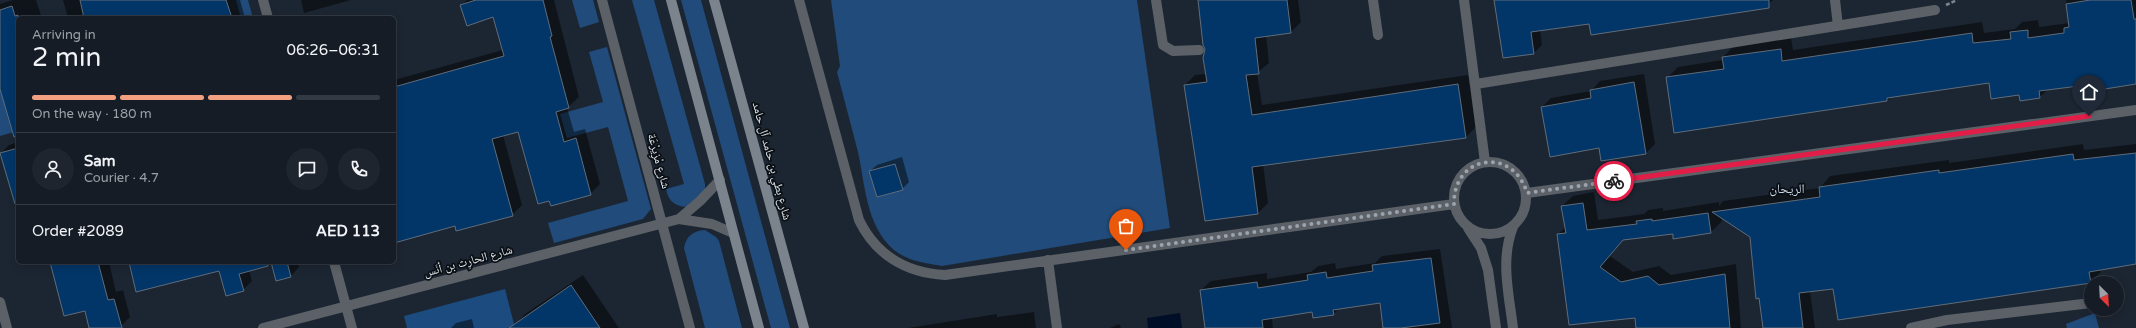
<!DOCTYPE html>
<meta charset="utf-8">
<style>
body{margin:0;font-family:"Varela Round","Noto Naskh Arabic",sans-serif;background:#1e252e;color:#f1f3f6;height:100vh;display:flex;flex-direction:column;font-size:15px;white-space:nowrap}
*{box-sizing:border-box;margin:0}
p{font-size:13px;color:#9da1a7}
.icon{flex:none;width:22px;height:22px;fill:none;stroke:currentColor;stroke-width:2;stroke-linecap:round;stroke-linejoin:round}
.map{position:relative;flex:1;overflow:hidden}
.sheet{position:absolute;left:16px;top:16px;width:380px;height:248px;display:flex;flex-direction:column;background:#151c26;border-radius:6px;box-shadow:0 2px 10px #0003,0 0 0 1px #343a43}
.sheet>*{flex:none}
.needle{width:26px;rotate:156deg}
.controls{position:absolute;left:2084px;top:276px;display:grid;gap:8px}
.controls a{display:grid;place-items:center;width:40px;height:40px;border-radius:50%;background:#151c26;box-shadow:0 2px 10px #0003,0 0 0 1px #343a43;font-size:20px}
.pin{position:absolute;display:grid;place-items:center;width:34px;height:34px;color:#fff;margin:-41px -17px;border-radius:50% 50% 50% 0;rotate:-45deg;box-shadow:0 0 4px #0007}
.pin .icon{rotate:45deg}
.courier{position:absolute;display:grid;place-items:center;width:40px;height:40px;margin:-20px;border:3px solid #e11d48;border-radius:50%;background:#fff;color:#222;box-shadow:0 1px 5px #0007}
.head em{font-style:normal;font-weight:600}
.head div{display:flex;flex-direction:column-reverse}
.head{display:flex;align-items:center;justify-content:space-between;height:68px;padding:0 16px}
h1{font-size:26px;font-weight:600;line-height:30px}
.bar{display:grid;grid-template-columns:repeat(4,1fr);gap:6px 4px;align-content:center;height:48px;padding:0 16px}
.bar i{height:5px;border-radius:3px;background:#343a43}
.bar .selected{background:#f2a07f}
.bar p{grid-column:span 4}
.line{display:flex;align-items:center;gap:10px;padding:0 16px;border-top:1px solid #343a43}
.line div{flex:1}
.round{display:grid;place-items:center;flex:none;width:42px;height:42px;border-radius:21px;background:#1e252e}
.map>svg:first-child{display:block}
.green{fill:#214b7a}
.forest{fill:#1b4b7f}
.water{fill:#000e28}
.shadow{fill:#0007}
.building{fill:#023668;stroke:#606c7a}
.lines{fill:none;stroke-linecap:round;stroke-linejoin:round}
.path{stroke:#7c848e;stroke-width:2.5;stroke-dasharray:4 2;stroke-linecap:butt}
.lane{stroke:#5c6167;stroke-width:10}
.street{stroke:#5c6167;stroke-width:10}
.secondary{stroke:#7b838d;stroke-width:10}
.done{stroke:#9ba3ac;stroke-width:4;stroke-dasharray:0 7.2}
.route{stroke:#e11d48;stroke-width:5}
.labels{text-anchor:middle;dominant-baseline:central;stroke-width:3.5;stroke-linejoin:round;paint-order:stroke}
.street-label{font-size:12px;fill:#dfe6ee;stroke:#0a0f14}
.neighbourhood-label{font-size:13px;fill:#c9d6e6;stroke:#0a0f14}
</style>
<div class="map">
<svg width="2136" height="328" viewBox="0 0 2136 328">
<rect width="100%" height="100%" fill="#1c2632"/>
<path class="green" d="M236,0H248L253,18H241Z
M572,0H593L599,22L580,28Z
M632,0H654L705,184V191L688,207C677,207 668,202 666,189L684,184Z
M681,0H701L790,328H771Z
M831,0H1137L1170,228L942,266C924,263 908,261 894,250C866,226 865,184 858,152C851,125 844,99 837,72L840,66Z
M607,47L651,209L643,219L554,243L548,223L628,201L608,127L567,138L560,114L603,102L589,52Z
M0,68L18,131L0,136Z
M705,230L716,237L719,241L742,328H705L684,248C686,236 693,231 705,230Z
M2095,313L2099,328H2067L2066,324Z"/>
<path class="forest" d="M505,289L515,328H407L404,316Z"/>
<path class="water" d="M1180,313L1182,328H1148L1147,318Z"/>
<path class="shadow" d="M13,0H36L42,18H18V133L0,85V4Z
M63,0H240L245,18H68Z
M301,0H351L304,13Z
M467,0H554L579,97L567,108L574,132L585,129L600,184L590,194L519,131L503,135L522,205L512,215L456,225L394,242V80L503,50L494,15L461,6Z
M1199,0H1298L1301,22L1291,32L1266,35L1269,63L1257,73L1262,105L1468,75L1476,127L1466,137L1263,164L1268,203L1258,213L1206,220L1185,85L1195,75L1206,74V49Z
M1495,0H1773L1765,7L1590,23L1540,30L1542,45L1534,53Z
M2066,0H2136V83L2080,85L2048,89L2040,97L2020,94L1990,82L1891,97L1887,101L1667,78L1678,67L1723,60V57L1734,46L1791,38L1793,50L1982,22L1984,33L2015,29L2022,22L2038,20L2039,27L2070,23Z
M1644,74L1655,144L1646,153L1600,147L1542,107L1551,98L1591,91L1600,81Z
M18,142V182L10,185L0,154L9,145Z
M2083,144L2084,150L2136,144V263L2100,269L2101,272L2090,282L1834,287L1810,291L1815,328H1764L1751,237L1721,216L1722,221L1711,232L1673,233L1624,239L1610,256L1633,272L1659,266L1671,275L1736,264L1741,328H1637L1636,317L1558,234L1566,227L1562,206L1573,196L1594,192L1598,220L1644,214L1648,210L1663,208V211L1719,202V206L1723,201L1820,188L1830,176L1949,160V163Z
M902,157L909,182L902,189L870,171L877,165Z
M1440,249L1452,328H1384L1381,302L1339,308L1334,314L1312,311L1272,318L1273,328H1206L1201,290L1211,281L1267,273V279L1311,272L1318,266L1335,263L1336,269L1375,263L1382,256Z
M51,262H109L116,292L123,290L130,317L121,326L112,328H90L85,310Z
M130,262H298L299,267L291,276L272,264L249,270L252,281L243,290L220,270Z
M583,275L619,328H515L514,326L525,314Z
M1034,312L1036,328H908L997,314V317Z
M472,319L474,328H451L456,323Z
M1119,324L1121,328H1110Z"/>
<path class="building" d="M80,0H226L232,18H84Z
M476,0H543L552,36L550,37L569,108L556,112L564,142L576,138L591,195L551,206L549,201L538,204L518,132L492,139L513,216L456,231L455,226L394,243V87L504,56L493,17L467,26L460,5Z
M1198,0H1287L1291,33L1255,38L1259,74L1246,75L1252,115L1458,84L1466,138L1252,167L1258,214L1205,221L1184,85L1207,82L1203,58L1205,49L1203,45Z
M1494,0H1769V8L1591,35L1589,24L1531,32L1534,54L1503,58Z
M2090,0H2131L2134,19H2136V84L2080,93L2079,86L2039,91L2040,98L2020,101L2019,95L1991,99L1989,83L1887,98V101L1674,133L1666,77L1724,69L1722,57L1781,49L1782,61L1972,33L1973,43L2011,39L2010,32L2028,30V38L2064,33V28L2069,27L2066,4Z
M12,6L15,16L18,15V136L14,137L0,89V10Z
M1634,82L1646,154L1601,161L1599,148L1550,157L1541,107L1591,98L1590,90Z
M18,148V204H15L0,153Z
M2136,153V264L2089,272L2091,283L1838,320L1833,289L1799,293L1803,328H1763L1759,298L1756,299L1750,237L1712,212L1820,197L1819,187L1939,170V173L2073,154L2074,160Z
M895,164L903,190L877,197L869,171Z
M1583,203L1587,230L1637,224L1636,221L1652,219V221L1708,213L1711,233L1673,239V234L1623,240L1600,267L1621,282L1648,276L1659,285L1725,274L1730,328H1636L1635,318L1569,325L1557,234L1566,233L1561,206Z
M1431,258L1440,323L1401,328H1383L1380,303L1333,310L1334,315L1313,318L1312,312L1262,320L1263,328H1205L1200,290L1257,282L1258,288L1308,280L1307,275L1326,272L1327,278L1373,271L1372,265Z
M50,262H98L108,300L114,299L122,328H89L85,311L64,316Z
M129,262H267L268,266L239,274L244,291L226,296L219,271L136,292Z
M271,262H287L291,277L276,281Z
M571,285L600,328H509Z"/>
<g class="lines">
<path class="path" d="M1946,5L1957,0"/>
<path class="lane" d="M799,0L859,220C876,255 906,273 945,275L1454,204
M1156,0L1163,45L1173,51L1199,50
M1373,0L1378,35
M1464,0L1485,162
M1835,0L1838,26
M1476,84L1935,10
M1454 198a36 36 0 1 1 72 0a36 36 0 1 1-72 0Z
M1527,193L2136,110
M1513,227C1500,260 1509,294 1513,328
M1468,228L1481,248L1488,270L1496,328
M1048,260L1057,328
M346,306L352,328
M1911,328L1947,320L2091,303"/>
<path class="street" d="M263,0L268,18
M602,0L690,328
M679,219L700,201L720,180
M334,262L346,306
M0,302L7,328
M263,328L679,219L712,224L733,233"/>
<path class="secondary" d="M671,0L759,328
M714,0L804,328"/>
</g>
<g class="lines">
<path class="done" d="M1126,250L1454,204C1453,155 1513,146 1527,193L1614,181"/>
<path class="route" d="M1614,181L2089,116"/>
</g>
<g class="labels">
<g class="street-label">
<text transform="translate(659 161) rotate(75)">شارع مْزِيرْعَة</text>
<text transform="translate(772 161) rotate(75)">شارع بطي بن حامد آل حامد</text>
<text transform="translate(468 261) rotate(-15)">شارع الحارِث بن أنَس</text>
</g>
<g class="neighbourhood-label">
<text x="1787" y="189">الريحان</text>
</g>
</g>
</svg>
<div class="controls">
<a><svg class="needle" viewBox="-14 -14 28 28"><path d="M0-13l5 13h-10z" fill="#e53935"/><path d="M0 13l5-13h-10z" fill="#9da1a7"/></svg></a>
</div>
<div class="pin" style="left:1126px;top:250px;background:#ea580c"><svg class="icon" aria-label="bag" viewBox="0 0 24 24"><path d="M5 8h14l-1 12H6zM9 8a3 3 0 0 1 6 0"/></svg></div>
<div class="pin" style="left:2089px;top:116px;background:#1f2937"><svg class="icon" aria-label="home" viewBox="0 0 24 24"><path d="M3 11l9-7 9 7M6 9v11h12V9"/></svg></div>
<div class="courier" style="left:1614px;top:181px"><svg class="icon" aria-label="bike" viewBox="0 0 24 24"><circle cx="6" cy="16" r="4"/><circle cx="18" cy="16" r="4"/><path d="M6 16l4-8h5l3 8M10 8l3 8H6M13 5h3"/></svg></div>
<section class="sheet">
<div class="head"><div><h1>2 min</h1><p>Arriving in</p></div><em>06:26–06:31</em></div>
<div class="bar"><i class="selected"></i><i class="selected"></i><i class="selected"></i><i></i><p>On the way · 180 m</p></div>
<div class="line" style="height:72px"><a class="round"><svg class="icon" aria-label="person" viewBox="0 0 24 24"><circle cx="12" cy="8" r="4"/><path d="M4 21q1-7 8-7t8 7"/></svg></a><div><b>Sam</b><p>Courier · 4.7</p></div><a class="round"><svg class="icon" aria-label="chat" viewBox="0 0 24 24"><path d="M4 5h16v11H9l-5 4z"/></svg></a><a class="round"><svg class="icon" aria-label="phone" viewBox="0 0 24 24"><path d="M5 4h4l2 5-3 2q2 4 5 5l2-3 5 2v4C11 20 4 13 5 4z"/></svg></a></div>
<div class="line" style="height:52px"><div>Order #2089</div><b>AED 113</b></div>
</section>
</div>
